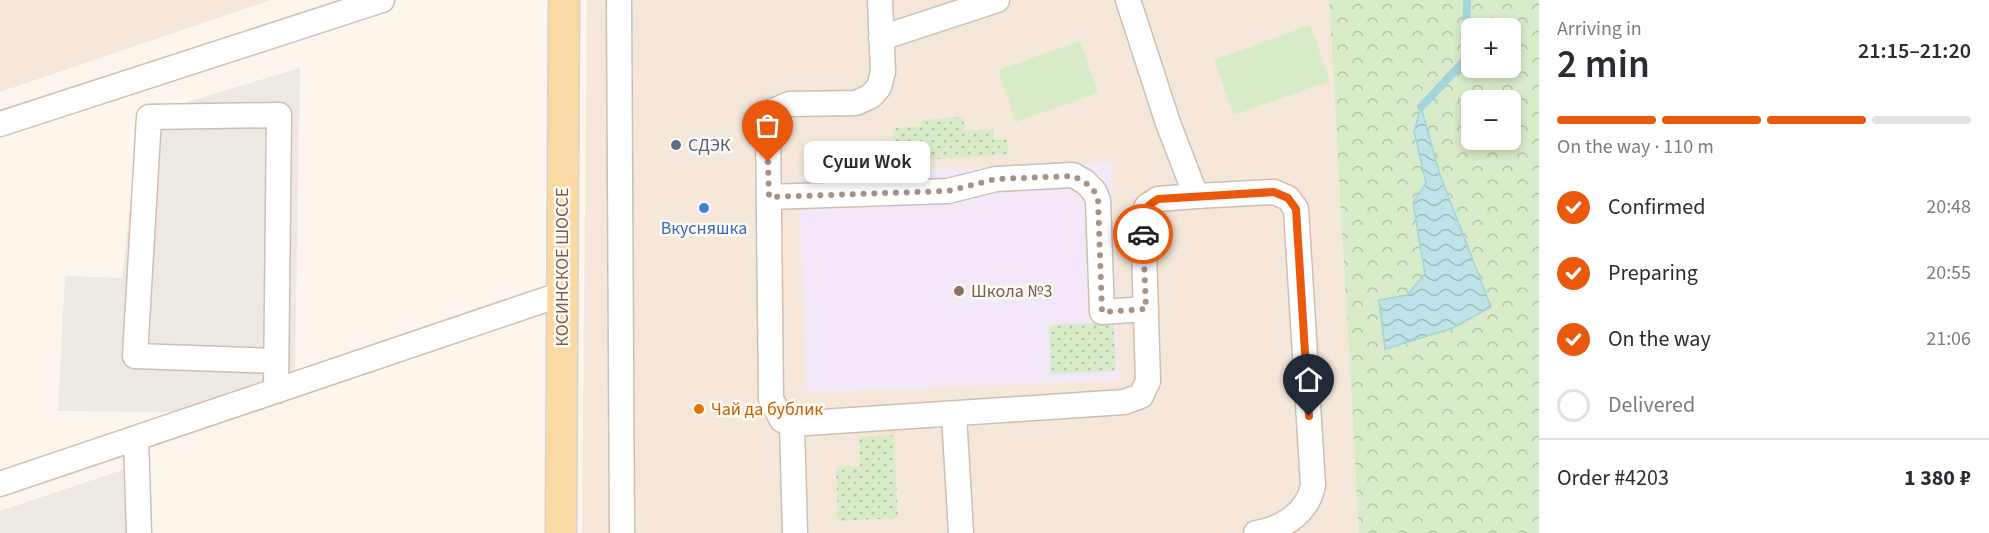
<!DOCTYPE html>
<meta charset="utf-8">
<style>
body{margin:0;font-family:"Source Sans 3",sans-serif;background:#f2f2f3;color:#2b2b33;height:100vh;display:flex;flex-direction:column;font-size:22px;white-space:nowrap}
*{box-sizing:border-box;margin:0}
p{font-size:20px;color:#7c7c81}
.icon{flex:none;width:33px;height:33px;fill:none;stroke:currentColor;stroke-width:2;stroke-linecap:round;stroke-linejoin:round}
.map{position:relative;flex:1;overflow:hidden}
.side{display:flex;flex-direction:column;background:#fff;width:450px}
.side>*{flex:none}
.controls{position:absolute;left:1461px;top:18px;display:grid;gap:12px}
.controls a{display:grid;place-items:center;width:60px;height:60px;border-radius:9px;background:#fff;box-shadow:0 3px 9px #0003;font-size:30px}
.pin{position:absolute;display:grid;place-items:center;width:51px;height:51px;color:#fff;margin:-62px -26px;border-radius:50% 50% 50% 0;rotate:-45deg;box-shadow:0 0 6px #0007}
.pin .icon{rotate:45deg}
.courier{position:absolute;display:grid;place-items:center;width:60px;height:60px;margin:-30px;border:4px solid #ea580c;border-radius:50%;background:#fff;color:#222;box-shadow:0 2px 8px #0007}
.bubble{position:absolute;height:42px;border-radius:9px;background:#fff;box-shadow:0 3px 9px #0003;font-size:20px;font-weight:600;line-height:42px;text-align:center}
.head em{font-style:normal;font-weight:600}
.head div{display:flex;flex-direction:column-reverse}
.head{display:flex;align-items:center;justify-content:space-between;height:102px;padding:0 18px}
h1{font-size:39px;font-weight:600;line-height:45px}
.bar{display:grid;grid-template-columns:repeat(4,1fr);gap:9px 6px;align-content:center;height:72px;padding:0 18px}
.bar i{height:8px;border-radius:4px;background:#e1e1e2}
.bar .on{background:#ea580c}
.bar p{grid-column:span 4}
.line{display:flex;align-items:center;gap:15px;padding:0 18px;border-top:2px solid #e1e1e2}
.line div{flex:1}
ol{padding:0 18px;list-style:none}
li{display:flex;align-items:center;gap:18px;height:66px}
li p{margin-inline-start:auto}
li .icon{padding:6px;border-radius:50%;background:#ea580c;color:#fff;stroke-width:4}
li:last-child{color:#7c7c81}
li i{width:33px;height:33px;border:3px solid #e1e1e2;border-radius:50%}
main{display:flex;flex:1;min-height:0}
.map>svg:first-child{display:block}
.residential{fill:#f5e8da}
.industrial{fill:#efe9e4}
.education{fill:#f3e8fa}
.forest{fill:url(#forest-crowns);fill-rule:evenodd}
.park{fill:url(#park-dots)}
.pitch{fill:#d8ecc9}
.water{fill:url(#water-waves);stroke:#a5d3da;stroke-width:1.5}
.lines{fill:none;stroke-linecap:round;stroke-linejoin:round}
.stream{stroke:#a5d3da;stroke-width:8}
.minor-casing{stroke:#d1beb0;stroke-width:27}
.major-casing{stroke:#dad1cd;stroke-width:33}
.minor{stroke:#fff;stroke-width:24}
.major{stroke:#fbd9a5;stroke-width:30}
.done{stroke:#a89285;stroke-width:6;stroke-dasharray:0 10.8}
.route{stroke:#ea580c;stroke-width:8}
.service-dot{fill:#5c6f8a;stroke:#fffaf3;stroke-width:2}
.shop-dot{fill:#3f7fe0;stroke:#fffaf3;stroke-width:2}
.education-dot{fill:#8d6e63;stroke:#fffaf3;stroke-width:2}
.food-dot{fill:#e8710a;stroke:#fffaf3;stroke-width:2}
.labels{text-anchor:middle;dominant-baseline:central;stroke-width:5;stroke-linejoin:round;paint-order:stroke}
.service-label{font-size:18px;fill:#4e5e75;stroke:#fffaf3;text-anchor:start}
.shop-label{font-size:18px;fill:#366cbe;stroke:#fffaf3}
.street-label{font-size:18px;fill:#7a5c4d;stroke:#fffaf3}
.education-label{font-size:18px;fill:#785e54;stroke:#fffaf3;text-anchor:start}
.food-label{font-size:18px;fill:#c56008;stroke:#fffaf3;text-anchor:start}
</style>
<main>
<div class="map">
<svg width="1539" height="533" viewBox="0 0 1539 533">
<defs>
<pattern id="forest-crowns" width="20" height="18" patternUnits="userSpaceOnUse" patternTransform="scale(1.5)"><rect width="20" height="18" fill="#d8ecc9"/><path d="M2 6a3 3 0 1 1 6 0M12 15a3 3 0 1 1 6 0" fill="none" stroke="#b4c2a5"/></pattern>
<pattern id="park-dots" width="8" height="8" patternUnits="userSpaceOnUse" patternTransform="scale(1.5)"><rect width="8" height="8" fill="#d8ecc9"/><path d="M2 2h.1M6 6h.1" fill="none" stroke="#b4c2a5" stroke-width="1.8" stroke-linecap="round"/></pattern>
<pattern id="water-waves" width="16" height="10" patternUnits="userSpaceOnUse" patternTransform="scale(1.5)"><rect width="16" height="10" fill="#bfe3e8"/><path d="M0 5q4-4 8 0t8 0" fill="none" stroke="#a0bbbe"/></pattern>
</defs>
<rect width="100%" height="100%" fill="#fdf6ec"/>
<path class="residential" d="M0,0H271L0,92Z
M587,0H1329L1359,533H582Z"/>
<path class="industrial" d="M300,68L295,370L175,412L58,411L65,276L122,278L140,116Z
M149,461L148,533H0V511Z"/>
<path class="education" d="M1111,163L1119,380L807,392L798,175Z"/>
<path class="forest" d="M1329,0H1539V533H1359ZM1472,28H1510V68H1472ZM1472,100H1510V140H1472Z"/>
<path class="park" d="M963,117L965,131L993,129L994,140L1007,139L1009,154L896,162L893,128L921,126V120Z
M1114,322L1116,371L1051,374L1049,325Z
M894,435L898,518L838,521L836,467L860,466L859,437Z"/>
<path class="pitch" d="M1310,25L1330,81L1234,115L1214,60Z
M1080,41L1098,93L1016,122L998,70Z"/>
<path class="water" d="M1421,107L1440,175L1491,307L1453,328L1385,349L1379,300L1407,295L1425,274L1413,203L1426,183L1414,131Z"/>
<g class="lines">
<path class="stream" d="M1421,107L1466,59L1467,0"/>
<g class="minor-casing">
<path id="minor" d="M619,0L622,533
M1128,0L1168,123L1196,196L1274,192L1288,198L1296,209L1313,485C1308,513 1282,529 1256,533
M881,38L997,0
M0,124L382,0
M769,197L948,191L996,179L1073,175L1085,182L1094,191L1098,200L1102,312L1146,309
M276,391L279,115L149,117L135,356L276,361
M954,414L961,533
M792,424L1124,402L1141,396L1148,381L1143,216L1147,206L1158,199L1196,196
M136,438L139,533
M0,484L562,294
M795,533L792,424L782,420L771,399L768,123L773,111L789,104L856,103L871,96L879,87L883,72L880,0"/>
</g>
<g class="major-casing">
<path id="major" d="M561,533L564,0"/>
</g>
<use href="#minor" class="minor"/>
<use href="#major" class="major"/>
</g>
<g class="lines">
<path class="done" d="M768,162L769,197L948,191L996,179L1073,176L1085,182L1094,191L1098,200L1102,312L1146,309L1143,234"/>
<path class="route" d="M1143,234C1143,215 1141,209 1158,199L1274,192L1288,198L1296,209L1309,416"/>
</g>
<circle class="service-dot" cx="676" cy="145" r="6"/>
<circle class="shop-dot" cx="704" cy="208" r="6"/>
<circle class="education-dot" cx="959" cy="291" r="6"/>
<circle class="food-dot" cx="699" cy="409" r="6"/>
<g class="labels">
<g class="service-label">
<text x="688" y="145">СДЭК</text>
</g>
<g class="shop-label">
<text x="704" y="228">Вкусняшка</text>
</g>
<g class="street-label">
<text transform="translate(562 267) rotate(-90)">КОСИНСКОЕ ШОССЕ</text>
</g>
<g class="education-label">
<text x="971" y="291">Школа №3</text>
</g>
<g class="food-label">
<text x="711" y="409">Чай да бублик</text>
</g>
</g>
</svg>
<div class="controls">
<a>+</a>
<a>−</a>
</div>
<div class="pin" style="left:768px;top:162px;background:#ea580c"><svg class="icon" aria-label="bag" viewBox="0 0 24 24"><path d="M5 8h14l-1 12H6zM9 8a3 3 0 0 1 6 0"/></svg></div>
<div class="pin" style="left:1309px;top:416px;background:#1f2937"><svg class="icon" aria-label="home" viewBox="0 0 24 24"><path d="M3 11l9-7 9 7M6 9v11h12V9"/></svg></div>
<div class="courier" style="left:1143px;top:234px"><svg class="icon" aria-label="car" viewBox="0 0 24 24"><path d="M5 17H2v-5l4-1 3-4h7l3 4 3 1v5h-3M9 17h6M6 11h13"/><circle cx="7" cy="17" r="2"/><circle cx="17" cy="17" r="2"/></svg></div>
<div class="bubble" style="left:804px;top:141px;width:126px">Суши Wok</div>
</div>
<section class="side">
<div class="head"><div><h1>2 min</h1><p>Arriving in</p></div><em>21:15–21:20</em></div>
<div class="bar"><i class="on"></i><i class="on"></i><i class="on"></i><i></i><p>On the way · 110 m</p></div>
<ol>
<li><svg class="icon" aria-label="check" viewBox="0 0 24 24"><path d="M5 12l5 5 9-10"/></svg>Confirmed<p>20:48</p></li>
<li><svg class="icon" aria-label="check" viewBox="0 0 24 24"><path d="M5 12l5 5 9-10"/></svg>Preparing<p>20:55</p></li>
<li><svg class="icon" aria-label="check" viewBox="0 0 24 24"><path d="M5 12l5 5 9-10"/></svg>On the way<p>21:06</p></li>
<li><i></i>Delivered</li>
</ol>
<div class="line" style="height:78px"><div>Order #4203</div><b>1 380 ₽</b></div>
</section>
</main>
